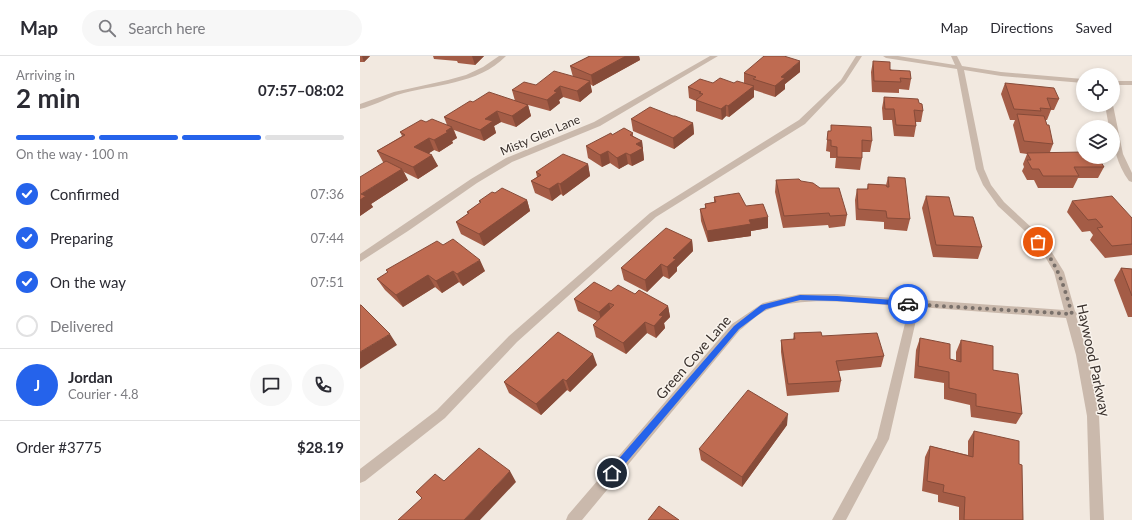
<!DOCTYPE html>
<meta charset="utf-8">
<style>
body{margin:0;font-family:Lato,sans-serif;background:#f7f7f7;color:#2b2b33;height:100vh;display:flex;flex-direction:column;font-size:15px;white-space:nowrap}
*{box-sizing:border-box;margin:0}
p{font-size:13px;color:#7c7c81}
.icon{flex:none;width:22px;height:22px;fill:none;stroke:currentColor;stroke-width:2;stroke-linecap:round;stroke-linejoin:round}
.map{position:relative;flex:1;overflow:hidden}
.sheet{display:flex;flex-direction:column;background:#fff;width:360px}
.sheet>*{flex:none}
.fabs{position:absolute;left:716px;top:12px;display:grid;gap:8px}
.fabs a{display:grid;place-items:center;width:44px;height:44px;border-radius:50%;background:#fff;box-shadow:0 2px 6px #0003;font-size:20px}
.pin{position:absolute;display:grid;place-items:center;width:34px;height:34px;color:#fff;margin:-17px;border:2px solid #fff;border-radius:50%;box-shadow:0 1px 4px #0007}
.courier{position:absolute;display:grid;place-items:center;width:40px;height:40px;margin:-20px;border:3px solid #2563eb;border-radius:50%;background:#fff;color:#222;box-shadow:0 1px 5px #0007}
.summary em{font-style:normal;font-weight:700}
.summary div{display:flex;flex-direction:column-reverse}
.summary{display:flex;align-items:center;justify-content:space-between;height:68px;padding:0 16px}
h1{font-size:26px;font-weight:700;line-height:30px}
.bar{display:grid;grid-template-columns:repeat(4,1fr);gap:6px 4px;align-content:center;height:48px;padding:0 16px}
.bar i{height:5px;border-radius:3px;background:#e1e1e2}
.bar .on{background:#2563eb}
.bar p{grid-column:span 4}
.line{display:flex;align-items:center;gap:10px;padding:0 16px;border-top:1px solid #e1e1e2}
.line div{flex:1}
.round{display:grid;place-items:center;flex:none;width:42px;height:42px;border-radius:21px;background:#f7f7f7}
ol{padding:0 16px;list-style:none}
li{display:flex;align-items:center;gap:12px;height:44px}
li p{margin-inline-start:auto}
li .icon{padding:4px;border-radius:50%;background:#2563eb;color:#fff;stroke-width:4}
li:last-child{color:#7c7c81}
li i{width:22px;height:22px;border:2px solid #e1e1e2;border-radius:50%}
header{display:flex;align-items:center;gap:24px;box-sizing:border-box;height:56px;padding:0 20px;background:#fff;border-bottom:1px solid #e1e1e2}
header strong{font-size:19px}
nav{display:flex;gap:22px;margin-inline-start:auto;font-size:14px}
.search{width:280px;height:36px;background:#f7f7f7;display:flex;align-items:center;gap:10px;box-sizing:border-box;padding:0 14px;border-radius:22px;color:#7c7c81;font-size:15px}
main{display:flex;flex:1;min-height:0}
.map>svg:first-child{display:block}
.lines{fill:none;stroke-linecap:round;stroke-linejoin:round}
.minor{fill:#cab9ac;fill-rule:evenodd}
.wall{fill:#a45c46}
.shaded-wall{fill:#864b39}
.building{fill:#bf6b51;stroke:#864b39}
.route{fill:#2563eb}
.done{stroke:#79706a;stroke-width:4;stroke-dasharray:0 7.2}
.labels{text-anchor:middle;dominant-baseline:central;stroke-width:3;stroke-linejoin:round;paint-order:stroke}
.far-street-label{font-size:12px;fill:#382f2b;stroke:#f9f3ec}
.street-label{font-size:14px;fill:#382f2b;stroke:#f9f3ec}
</style>
<header>
<strong>Map</strong>
<div class="search"><svg class="icon" aria-label="search" viewBox="0 0 24 24"><circle cx="10" cy="10" r="6"/><path d="M15 15l6 6"/></svg>Search here</div>
<nav><a>Map</a><a>Directions</a><a>Saved</a></nav>
</header>
<main>
<section class="sheet">
<div class="summary"><div><h1>2 min</h1><p>Arriving in</p></div><em>07:57–08:02</em></div>
<div class="bar"><i class="on"></i><i class="on"></i><i class="on"></i><i></i><p>On the way · 100 m</p></div>
<ol>
<li><svg class="icon" aria-label="check" viewBox="0 0 24 24"><path d="M5 12l5 5 9-10"/></svg>Confirmed<p>07:36</p></li>
<li><svg class="icon" aria-label="check" viewBox="0 0 24 24"><path d="M5 12l5 5 9-10"/></svg>Preparing<p>07:44</p></li>
<li><svg class="icon" aria-label="check" viewBox="0 0 24 24"><path d="M5 12l5 5 9-10"/></svg>On the way<p>07:51</p></li>
<li><i></i>Delivered</li>
</ol>
<div class="line" style="height:72px"><b class="round" style="background:#2563eb;color:#fff">J</b><div><b>Jordan</b><p>Courier · 4.8</p></div><a class="round"><svg class="icon" aria-label="chat" viewBox="0 0 24 24"><path d="M4 5h16v11H9l-5 4z"/></svg></a><a class="round"><svg class="icon" aria-label="phone" viewBox="0 0 24 24"><path d="M5 4h4l2 5-3 2q2 4 5 5l2-3 5 2v4C11 20 4 13 5 4z"/></svg></a></div>
<div class="line" style="height:52px"><div>Order #3775</div><b>$28.19</b></div>
</section>
<div class="map">
<svg width="772" height="464" viewBox="0 0 772 464">
<rect width="100%" height="100%" fill="#f2e9e0"/>
<g class="lines">
<path class="minor" d="M139,0H146C118,29 74,28 37,39C25,43 13,50 0,53V48L34,36L88,24L106,19L123,11Z
M350,0H358L240,70L152,106L117,127L48,175L0,206V198L111,123L146,102L234,66Z
M496,0H502L485,26L445,68L296,161L157,286L85,362L5,425L0,427V413L77,354L149,280L290,157L439,64L481,24Z
M523,0H538L595,9L591,0H597L602,10L641,16L723,23V27L641,20L604,14L624,113L631,129L644,146L672,172L691,195L704,216L715,255L717,258L716,260L728,299L739,360L744,464H730L727,360L716,299L706,262L559,251L529,383L486,464H472L517,382L549,251C509,248 444,238 407,254C397,258 388,268 380,274L222,464H206L208,459L372,268L403,247L440,238H477L704,254L694,216L684,199L666,176L638,150L623,129L616,113L597,13L526,2Z
M753,25H772V29H753Z
M745,49H753L763,98L772,117V126L769,125C757,108 753,92 753,71H749Z"/>
</g>
<path class="wall" d="M0,0H10L4,6H0Z
M73,0H124L115,9L98,7L97,5L74,3Z
M227,0H279L280,4L233,30L230,28L232,36L220,46L203,41L199,44L200,47L190,55L168,49L171,60L156,71L141,66L134,70L136,77L124,85L94,74L97,82L92,85L93,87L79,96L74,94L69,97L78,110L58,123L44,116L48,124L11,148L13,151L0,160L24,107L23,106L17,95L42,80L40,76L66,66L87,69L84,61L113,46L155,45L152,34L213,21L210,10L229,0Z
M513,5L551,23L549,34L539,33V37L512,36L511,16Z
M440,16L425,28V33L415,41L394,34V41L369,61L366,60L362,64L336,55V45L329,42L328,31L353,27H384V17Z
M645,27L699,43L694,54H691L687,64H685L693,88L690,96L744,111L738,122H718L713,132H678L674,124H667L662,115L664,111L663,108L667,98L660,97L653,69L655,64H650L641,38Z
M524,41L559,47L563,55L561,66H556V70L554,81L534,80L532,64H523L522,52Z
M271,63L333,67L334,78L314,93L273,75Z
M471,69L512,85L510,96H502V102L500,114L475,112L476,102H470V96L466,95L468,75H471Z
M273,77V80L282,85L284,104L272,110L268,108L259,113L250,107L242,111L228,102L226,90L252,79Z
M228,108L230,120L203,140L201,138L192,145L175,137L171,125L177,121L176,116Z
M528,121L550,163L547,175L524,173V166L496,164L495,144L497,133H507L508,128L526,129Z
M416,124L441,125L487,159L485,170L469,172L468,169L423,172L415,136Z
M135,137L167,144L170,155L124,190L101,178L96,166L108,158L107,156L120,147L119,145Z
M566,140L594,160L622,191L618,203L573,201L562,152Z
M354,141L386,150L408,161V172L391,175V180L348,186L341,165L340,153L345,152V148L354,146Z
M712,145L772,162V199L745,202L730,184L733,179L730,175L722,176L707,156Z
M332,184L333,195L317,211V215L309,223L303,220L287,236L264,224L261,212Z
M83,189L125,215L103,230L99,226L82,237L75,231L43,251L25,234L17,223L28,217L26,214Z
M761,212L772,213V261H768L754,224Z
M251,235L275,238L308,250L310,261L304,267L305,272L296,282L287,277L266,298L236,281L233,269L237,265L218,255L214,243Z
M434,277L462,280L524,300L521,311L479,315L481,325L479,336L427,340L421,296V284H433Z
M560,282L590,303L596,305V296L601,284L633,314L662,358L656,368L611,361L610,349L584,343V327L554,322L556,294Z
M237,309L210,336L207,334L181,359L149,337L144,326Z
M427,369L382,431L341,404L339,393Z
M614,375L659,408L663,464H599V451L578,446V439L562,435L565,401L570,390L608,399V385Z"/>
<path class="shaded-wall" d="M2,0H10L4,6Z
M112,0H124L115,9Z
M266,0H279L280,4L233,30L231,19Z
M440,5V16L425,28V33L415,41V30L421,21Z
M230,25L232,36L220,46L217,35Z
M200,30L203,41L199,44L200,47L190,55L187,44L194,35Z
M394,30V41L369,61L368,50Z
M168,49L171,60L156,71L152,60Z
M366,49V60L362,64L361,53Z
M137,55L141,66L134,70L136,77L124,85L120,74L125,63Z
M333,67L334,78L314,93L313,82Z
M92,71L97,82L92,85L93,87L79,96L74,84L86,75Z
M69,82L74,94L60,103L54,91Z
M282,85L284,104L272,110L270,99L276,88Z
M248,95L250,107L242,111L240,99Z
M266,97L268,108L259,113L257,102Z
M72,99L78,110L58,123L53,111Z
M228,108L230,120L203,140L200,128Z
M42,113L48,124L11,148L13,151L0,160V144L1,138Z
M198,127L201,138L192,145L189,133Z
M167,144L170,155L124,190L119,178Z
M408,161V172L391,175V180L348,186L347,175L389,164Z
M332,184L333,195L317,211V215L309,223L307,211L313,202Z
M120,204L125,215L103,230L97,218Z
M301,208L303,220L287,236L285,224Z
M93,215L99,226L82,237L76,225Z
M68,219L75,231L43,251L36,239Z
M249,247L252,258L242,268L239,256Z
M308,250L310,261L304,267L305,272L296,282L294,270L299,259Z
M285,266L287,277L266,298L263,287Z
M30,278L37,289L0,313V296Z
M233,298L237,309L210,336L206,325Z
M203,323L207,334L181,359L176,348Z
M428,358L427,369L382,431V421Z
M150,415L156,426L120,464H104Z"/>
<path class="building" d="M230,0H266L231,19L210,10Z
M404,0H424L440,5L421,21L425,22L415,30L393,23L396,21L384,17Z
M513,5L530,6V14L550,15L551,23L540,22L541,26L514,25Z
M194,15L230,25L217,35L200,30L194,35L197,36L187,44L152,34L164,26L176,29Z
M360,22L374,27L377,25L394,30L368,50L366,49L361,53L336,44L343,38L339,37L341,36L328,31L340,23L353,27Z
M645,27L694,32L699,43L687,42L691,53L680,52L681,55L654,53Z
M129,36L168,49L152,60L137,55L125,63L133,65L120,74L84,61L110,45L113,46Z
M524,41L558,43L559,47L562,48L563,55L554,54L556,70L536,69L534,53H525Z
M290,51L313,60H315L333,67L313,82L271,63Z
M657,58L684,60L687,69H689L693,88L664,85Z
M72,63L92,71L86,75L88,76L74,84L69,82L54,91L72,99L53,111L17,95L45,79L40,76L61,64L66,66Z
M471,69L511,71L512,85L502,84V102L477,101V91L471,90V84H467L468,75H471Z
M264,72L273,77L270,79L282,85L276,88L283,92L270,99L266,97L257,102L248,95L240,99L226,90L251,77L252,79Z
M723,96V101H738L744,111H714L719,120H683L679,113H672L667,104H671L667,97Z
M203,98L228,108L200,128L198,127L189,133L171,125L181,119L176,116Z
M26,105L42,113L1,138L6,140L0,144V121Z
M528,121L545,122L550,163L527,162L526,155L498,153L497,133H508V128L526,129L527,131H529Z
M439,123L441,125L453,127L460,132H479L487,159L470,160L469,157L424,160L416,124Z
M142,132L167,144L119,178L96,166L109,157L107,156L121,146L119,145L132,136L135,137Z
M379,137L386,150L403,148L408,161L389,164L391,168L347,175L340,153L346,152L345,148L356,146L354,141Z
M566,140L589,141L594,160L613,161L622,191L576,189Z
M752,140L772,162V188L752,190L737,172L743,171L736,163L728,164L712,145Z
M306,172L332,184L313,202L316,203L307,211L301,208L285,224L261,212Z
M93,183L120,204L97,218L93,215L76,225L68,219L36,239L17,223L28,216L26,214L77,185L83,189Z
M761,212L772,213V240Z
M234,226L251,235L258,229L275,238L279,234L308,250L299,259L303,260L294,270L285,266L263,287L233,269L254,249L249,247L239,256L214,243Z
M0,249H1L30,278L0,296Z
M198,276L233,298L206,325L203,323L176,348L144,326Z
M461,276L462,280L517,277L524,300L476,305L481,325L428,328L421,284L435,283L434,277Z
M560,282L590,288V303L601,306V284L633,290V314L658,318L662,358L616,350V338L589,332V316L558,310Z
M388,334L428,358L382,421L339,393Z
M614,375L659,385V408L662,409L663,464H604L605,441L583,436L584,429L567,425L570,390L613,401Z
M119,392L150,415L104,464H38L62,442L56,436L75,418L84,425Z
M299,450L319,464H288Z"/>
<path class="route" d="M440,239L477,240L548,245L551,248L548,250L477,245L440,244L406,253L379,273L255,420H249L248,417L249,414L374,270L401,249Z"/>
<g class="lines">
<path class="done" d="M548,248L712,258C703,228 699,210 678,186"/>
</g>
<g class="labels">
<g class="far-street-label">
<text transform="translate(180 79) rotate(-23)">Misty Glen Lane</text>
</g>
<g class="street-label">
<text transform="translate(333 301) rotate(-49)">Green Cove Lane</text>
<text transform="translate(734 304) rotate(78)">Haywood Parkway</text>
</g>
</g>
</svg>
<div class="fabs">
<a><svg class="icon" aria-label="locate" viewBox="0 0 24 24"><circle cx="12" cy="12" r="6"/><path d="M12 2v4M12 18v4M2 12h4M18 12h4"/></svg></a>
<a><svg class="icon" aria-label="layers" viewBox="0 0 24 24"><path d="M12 4l9 5-9 5-9-5zM3 14l9 5 9-5"/></svg></a>
</div>
<div class="pin" style="left:678px;top:186px;background:#ea580c"><svg class="icon" aria-label="bag" viewBox="0 0 24 24"><path d="M5 8h14l-1 12H6zM9 8a3 3 0 0 1 6 0"/></svg></div>
<div class="pin" style="left:252px;top:417px;background:#1f2937"><svg class="icon" aria-label="home" viewBox="0 0 24 24"><path d="M3 11l9-7 9 7M6 9v11h12V9"/></svg></div>
<div class="courier" style="left:548px;top:248px"><svg class="icon" aria-label="car" viewBox="0 0 24 24"><path d="M5 17H2v-5l4-1 3-4h7l3 4 3 1v5h-3M9 17h6M6 11h13"/><circle cx="7" cy="17" r="2"/><circle cx="17" cy="17" r="2"/></svg></div>
</div>
</main>
